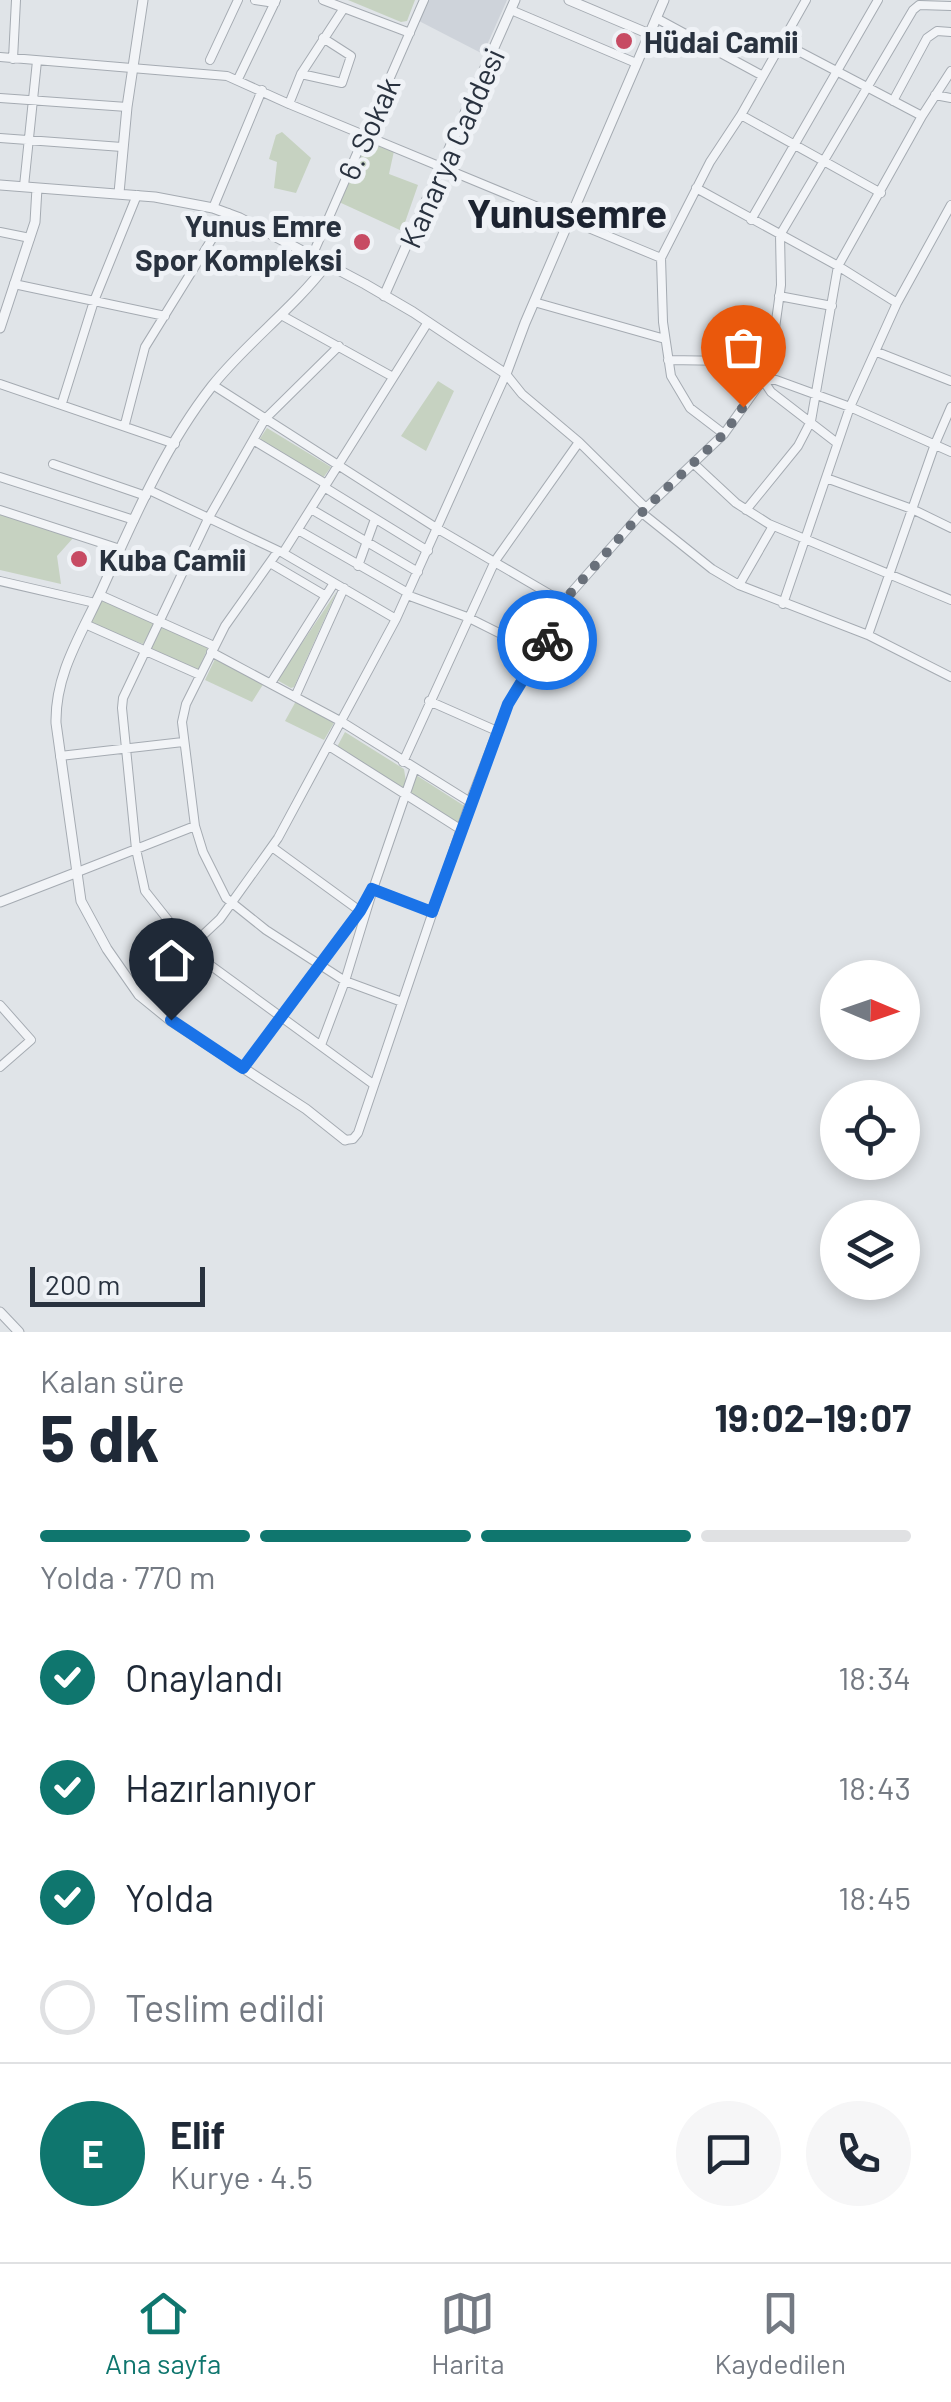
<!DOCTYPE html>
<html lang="tr">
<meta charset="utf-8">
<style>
body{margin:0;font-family:Barlow,sans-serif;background:#f6f6f7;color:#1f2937;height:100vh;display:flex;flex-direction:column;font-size:38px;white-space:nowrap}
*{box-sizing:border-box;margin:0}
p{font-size:32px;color:#747a83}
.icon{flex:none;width:55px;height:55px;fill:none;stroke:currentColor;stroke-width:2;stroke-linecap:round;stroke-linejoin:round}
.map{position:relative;height:1332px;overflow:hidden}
.details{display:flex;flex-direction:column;background:#fff;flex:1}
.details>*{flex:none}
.needle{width:65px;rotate:92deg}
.tools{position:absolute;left:820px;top:960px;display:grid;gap:20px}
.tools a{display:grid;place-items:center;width:100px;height:100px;border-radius:50%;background:#fff;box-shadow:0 5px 15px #0003;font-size:50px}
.scale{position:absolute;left:30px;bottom:25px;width:175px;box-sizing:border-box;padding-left:10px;border:5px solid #29323f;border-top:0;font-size:28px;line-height:35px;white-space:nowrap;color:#29323f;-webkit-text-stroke:8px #eff2f6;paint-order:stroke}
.pin{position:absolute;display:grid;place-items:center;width:85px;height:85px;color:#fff;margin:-102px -42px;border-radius:50% 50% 50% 0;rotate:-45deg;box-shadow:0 0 10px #0007}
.pin .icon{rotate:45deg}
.courier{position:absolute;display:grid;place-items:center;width:100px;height:100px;margin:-50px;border:8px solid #1a73e8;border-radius:50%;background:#fff;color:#222;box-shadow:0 2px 12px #0007}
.headline em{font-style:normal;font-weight:700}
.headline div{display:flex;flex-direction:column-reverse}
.headline{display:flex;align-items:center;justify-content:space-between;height:170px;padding:0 40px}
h1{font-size:65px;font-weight:700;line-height:75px}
.bar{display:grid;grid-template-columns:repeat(4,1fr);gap:15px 10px;align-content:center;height:120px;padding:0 40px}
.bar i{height:12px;border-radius:8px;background:#e0e1e3}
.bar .current{background:#0f766e}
.bar p{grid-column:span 4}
.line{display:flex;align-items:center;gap:25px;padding:0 40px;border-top:2px solid #e0e1e3}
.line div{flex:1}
.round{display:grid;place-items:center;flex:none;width:105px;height:105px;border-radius:52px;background:#f6f6f7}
ol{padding:0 40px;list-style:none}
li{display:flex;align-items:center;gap:30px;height:110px}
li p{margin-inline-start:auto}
li .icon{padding:10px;border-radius:50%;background:#0f766e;color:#fff;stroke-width:4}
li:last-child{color:#747a83}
li i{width:55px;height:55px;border:5px solid #e0e1e3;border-radius:50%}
.menu{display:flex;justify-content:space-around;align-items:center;height:140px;border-top:2px solid #e0e1e3;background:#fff;font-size:28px;color:#747a83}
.menu a{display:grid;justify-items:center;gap:5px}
.menu .current{color:#0f766e}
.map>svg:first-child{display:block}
.built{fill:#ced3da}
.green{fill:#c6d2c1}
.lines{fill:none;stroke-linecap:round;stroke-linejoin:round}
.minor-casing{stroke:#a5abb2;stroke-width:10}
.tertiary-casing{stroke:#a5abb2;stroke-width:11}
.minor{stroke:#f2f4f7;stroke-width:8}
.tertiary{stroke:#f2f4f7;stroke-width:9}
.done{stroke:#69707a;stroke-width:10;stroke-dasharray:0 18}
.route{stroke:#1a73e8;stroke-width:12}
.poi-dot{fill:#c74b63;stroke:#eff2f6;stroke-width:4}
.labels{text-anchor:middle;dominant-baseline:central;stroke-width:10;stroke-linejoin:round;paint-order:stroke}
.poi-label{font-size:30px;font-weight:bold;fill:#29323f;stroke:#eff2f6;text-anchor:start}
.street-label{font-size:30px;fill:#29323f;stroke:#eff2f6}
.district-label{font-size:40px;font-weight:bold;fill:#1c2330;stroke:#eff2f6}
</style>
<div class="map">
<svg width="951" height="1332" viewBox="0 0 951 1332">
<rect width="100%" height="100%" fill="#e0e4e8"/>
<path class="built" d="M428,0H507L483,54L419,21Z"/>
<path class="green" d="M348,0H415L407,21L401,22Z
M282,132L311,158L296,193L274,188L277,162L269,159L276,135Z
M371,144L394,151L389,174L418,185L402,231L339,202L363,147Z
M438,381L454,391L426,451L401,436Z
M267,428L331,467L323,478L259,440Z
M0,513L74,537L57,556L61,584L0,570Z
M337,591L294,687L291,688L277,680Z
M102,600L154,623L143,644L92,625L90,619Z
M161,626L208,648L198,670L150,648Z
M215,659L264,683L252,702L205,680Z
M296,701L335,721L324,740L285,721Z
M345,732L404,769L406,782L403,788L337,747Z
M416,775L466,807L460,824L410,794Z"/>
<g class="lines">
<g class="minor-casing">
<path id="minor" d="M255,0L275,3
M323,0L410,33
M511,10L636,63
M656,18L763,76
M783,43L922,116
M0,57L227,76L289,104L661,258
M13,59L16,0
M210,60L238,0
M301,74L342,83L351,56L323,38
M238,79L276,0
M935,95L951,98
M0,98L127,107
M893,101L927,38L937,31L951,32
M289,104L301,74L344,8
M741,115L881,193
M0,138L122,147
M24,186L37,61
M696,188L838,266L897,303
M213,208L262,90
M751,220L878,0
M0,232L30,238
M312,256L424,0
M14,284L165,316
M779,296L832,306
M534,302L665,339
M281,315L393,377
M339,346L265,419L208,519L123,698L122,708L136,849L145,891L195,954L373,1084
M877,352L951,381
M668,360L730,361L763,380L771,392L837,443
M763,380H776L850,407L951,452
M0,384L175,444
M213,385L438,529L551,595L562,603C561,619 549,637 540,650L535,651L467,617L407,595
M62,403L94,301L137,195
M125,424L145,347L228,213
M724,434L690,408L671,376L663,322L661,258L710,162L741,115L806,0
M253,440L326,484
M693,463L736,503L769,524L951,600
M53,464L146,496
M0,477L134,520
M826,478L912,509L951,528
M324,487L428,551
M149,490L283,553L396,619
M311,509L418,572
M0,510L120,549
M746,510L798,446L811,421L838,266L922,116L951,71
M642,513L712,569L739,585L868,635L951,677
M298,530L408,593
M278,551L225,626L186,704L182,722L195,826L203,852L226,898L266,930L345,981L402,1002
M283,553L428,322
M270,563L326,596
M358,566L375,519
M0,581L95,603
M739,585L773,526
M100,595L214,646
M562,603L646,508L724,434L769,371L781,285L780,235L913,10L919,5L951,6
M783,604L850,407L897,303L951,205
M85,624L200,675
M868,635L935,444L951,407
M211,652L342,722L470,802L508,704L540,650
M271,683L334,583
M295,697L344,588
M429,701L497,731
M329,746L460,829
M60,756L183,742
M403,762L495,561L579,442
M272,847L360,911
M75,873L195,826
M139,995L220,919L278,838L396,619L506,374L522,394L579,442L646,508
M0,1005L31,1040L0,1067
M321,1045L345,981L373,889L432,912
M243,1068L360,911L373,889L414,770
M345,1140L353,1139L358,1133L470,802"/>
</g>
<g class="tertiary-casing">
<path id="tertiary" d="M569,0L647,33
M0,185L155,197L213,208L240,218L365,284L413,312L506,374L525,323L664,0
M119,193L127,107L143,0
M327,264C293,309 247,342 212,386C165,446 134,518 103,587C83,632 55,672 56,723L81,901L107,949L139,995L171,1021L306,1109L345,1140
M384,296L515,0
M0,328L35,222L37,188
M0,902L75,873
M0,1312L19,1332"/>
</g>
<use href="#minor" class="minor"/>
<use href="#tertiary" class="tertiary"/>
</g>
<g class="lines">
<path class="done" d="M547,640L562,609V603L646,508L724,434L743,407"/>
<path class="route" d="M171,1020L243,1068L360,911L372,889L432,912L508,704L547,640"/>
</g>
<g class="poi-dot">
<circle cx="624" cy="41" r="10"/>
<circle cx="362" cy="242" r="10"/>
<circle cx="79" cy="559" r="10"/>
</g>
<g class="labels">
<g class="poi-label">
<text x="644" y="41">Hüdai Camii</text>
<text x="342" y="225" text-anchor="end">Yunus Emre<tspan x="342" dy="34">Spor Kompleksi</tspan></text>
<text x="99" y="559">Kuba Camii</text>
</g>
<g class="street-label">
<text transform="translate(368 128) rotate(-66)">6. Sokak</text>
<text transform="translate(451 148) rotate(-66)">Kanarya Caddesi</text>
</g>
<g class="district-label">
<text x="567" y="212">Yunusemre</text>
</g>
</g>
</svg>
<div class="tools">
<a><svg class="needle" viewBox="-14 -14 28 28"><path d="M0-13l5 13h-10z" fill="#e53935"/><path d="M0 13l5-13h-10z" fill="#747a83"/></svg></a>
<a><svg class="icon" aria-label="locate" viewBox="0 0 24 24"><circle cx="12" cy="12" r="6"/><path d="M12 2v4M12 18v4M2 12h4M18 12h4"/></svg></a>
<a><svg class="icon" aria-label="layers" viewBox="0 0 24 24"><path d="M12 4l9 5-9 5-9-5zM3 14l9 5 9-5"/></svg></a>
</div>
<div class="scale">200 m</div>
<div class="pin" style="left:743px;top:407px;background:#ea580c"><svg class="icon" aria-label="bag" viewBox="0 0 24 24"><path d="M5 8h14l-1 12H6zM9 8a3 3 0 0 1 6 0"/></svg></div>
<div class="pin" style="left:171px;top:1020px;background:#1f2937"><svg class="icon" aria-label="home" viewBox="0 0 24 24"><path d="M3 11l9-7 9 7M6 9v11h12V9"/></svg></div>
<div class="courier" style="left:547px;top:640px"><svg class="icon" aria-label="bike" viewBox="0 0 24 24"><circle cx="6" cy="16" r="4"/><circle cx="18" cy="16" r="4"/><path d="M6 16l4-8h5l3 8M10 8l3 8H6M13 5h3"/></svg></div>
</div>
<section class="details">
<div class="headline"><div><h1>5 dk</h1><p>Kalan süre</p></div><em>19:02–19:07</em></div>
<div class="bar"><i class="current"></i><i class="current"></i><i class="current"></i><i></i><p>Yolda · 770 m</p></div>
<ol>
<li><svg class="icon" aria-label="check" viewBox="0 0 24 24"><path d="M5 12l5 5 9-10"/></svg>Onaylandı<p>18:34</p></li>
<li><svg class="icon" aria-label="check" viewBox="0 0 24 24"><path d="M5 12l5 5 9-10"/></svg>Hazırlanıyor<p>18:43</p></li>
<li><svg class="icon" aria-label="check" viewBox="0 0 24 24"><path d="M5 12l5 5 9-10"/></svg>Yolda<p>18:45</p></li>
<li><i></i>Teslim edildi</li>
</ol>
<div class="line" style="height:180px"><b class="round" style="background:#0f766e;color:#fff">E</b><div><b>Elif</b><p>Kurye · 4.5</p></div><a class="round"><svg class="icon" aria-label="chat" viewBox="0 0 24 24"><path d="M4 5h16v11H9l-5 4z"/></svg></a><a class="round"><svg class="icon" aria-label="phone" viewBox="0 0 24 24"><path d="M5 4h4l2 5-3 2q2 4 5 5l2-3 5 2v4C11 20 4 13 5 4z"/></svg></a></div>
</section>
<nav class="menu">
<a class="current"><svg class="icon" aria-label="home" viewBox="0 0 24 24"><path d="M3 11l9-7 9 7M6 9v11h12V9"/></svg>Ana sayfa</a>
<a><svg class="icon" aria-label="map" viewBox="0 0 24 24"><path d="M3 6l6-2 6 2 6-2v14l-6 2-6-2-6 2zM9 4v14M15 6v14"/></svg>Harita</a>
<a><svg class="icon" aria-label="saved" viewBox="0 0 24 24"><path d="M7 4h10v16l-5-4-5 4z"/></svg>Kaydedilen</a>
</nav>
